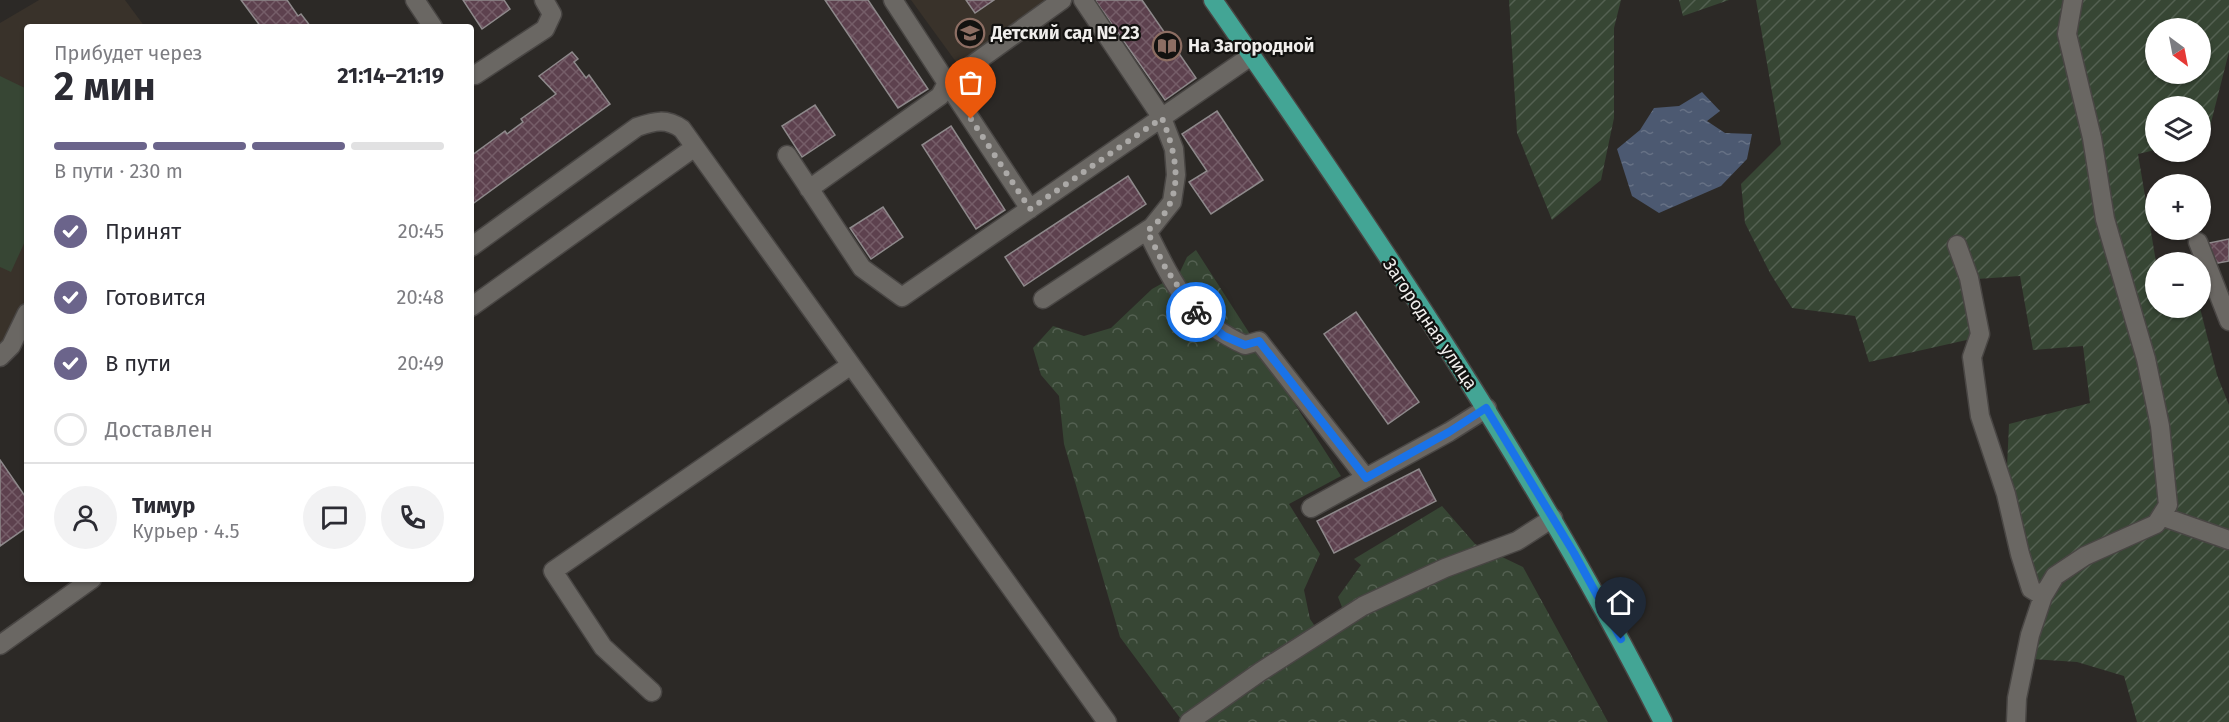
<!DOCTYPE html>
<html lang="ru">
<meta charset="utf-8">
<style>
body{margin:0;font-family:"Fira Sans",sans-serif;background:#f2f2f3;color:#2b2b33;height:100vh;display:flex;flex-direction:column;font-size:22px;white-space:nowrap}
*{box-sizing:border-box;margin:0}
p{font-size:20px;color:#7c7c81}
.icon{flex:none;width:33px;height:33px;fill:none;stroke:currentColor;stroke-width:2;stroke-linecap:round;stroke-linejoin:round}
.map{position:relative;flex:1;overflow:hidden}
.sheet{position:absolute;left:24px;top:24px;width:450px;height:558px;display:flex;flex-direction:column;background:#fff;border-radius:6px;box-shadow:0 2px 4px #0004}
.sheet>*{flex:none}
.needle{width:39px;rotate:148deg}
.fabs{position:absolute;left:2145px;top:18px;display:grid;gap:12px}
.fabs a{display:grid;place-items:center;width:66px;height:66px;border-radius:50%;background:#fff;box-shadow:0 2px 4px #0004;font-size:30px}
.pin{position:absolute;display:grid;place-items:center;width:51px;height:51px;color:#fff;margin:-62px -26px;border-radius:50% 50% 50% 0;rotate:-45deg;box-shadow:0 0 6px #0007}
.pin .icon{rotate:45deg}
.courier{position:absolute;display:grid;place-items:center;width:60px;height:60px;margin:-30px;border:4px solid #1a73e8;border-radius:50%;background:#fff;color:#222;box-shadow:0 2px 8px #0007}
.headline em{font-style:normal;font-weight:700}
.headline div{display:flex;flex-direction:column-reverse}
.headline{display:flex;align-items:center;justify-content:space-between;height:102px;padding:0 30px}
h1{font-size:39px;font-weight:700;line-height:45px}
.bar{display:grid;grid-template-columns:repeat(4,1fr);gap:9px 6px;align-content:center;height:72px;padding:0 30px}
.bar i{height:8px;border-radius:4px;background:#e1e1e2}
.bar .current{background:#6b648b}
.bar p{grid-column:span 4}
.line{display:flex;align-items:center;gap:15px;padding:0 30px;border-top:2px solid #e1e1e2}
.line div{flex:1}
.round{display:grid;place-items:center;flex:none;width:63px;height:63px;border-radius:32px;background:#f2f2f3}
ol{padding:0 30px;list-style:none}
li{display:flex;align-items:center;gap:18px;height:66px}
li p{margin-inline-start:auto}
li .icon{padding:6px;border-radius:50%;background:#6b648b;color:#fff;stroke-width:4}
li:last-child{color:#7c7c81}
li i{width:33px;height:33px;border:3px solid #e1e1e2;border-radius:50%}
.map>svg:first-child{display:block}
.built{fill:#39322a}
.grass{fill:#374634}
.forest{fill:url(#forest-crowns)}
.garden{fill:url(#garden-furrows);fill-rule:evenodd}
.water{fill:url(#water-ripples)}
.building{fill:url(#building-cross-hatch);stroke:#8e898b;stroke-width:1.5}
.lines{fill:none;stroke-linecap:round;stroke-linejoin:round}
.minor-casing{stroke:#494644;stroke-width:21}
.major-casing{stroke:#494644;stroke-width:21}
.minor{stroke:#6a6763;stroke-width:18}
.major{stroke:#43a595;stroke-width:18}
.done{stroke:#aba9a7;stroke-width:6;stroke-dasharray:0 10.8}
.route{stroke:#1a73e8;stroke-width:8}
.labels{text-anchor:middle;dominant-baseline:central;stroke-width:4.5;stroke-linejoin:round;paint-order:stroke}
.poi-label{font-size:18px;font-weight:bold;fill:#f0eeec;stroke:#131210;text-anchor:start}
.street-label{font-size:18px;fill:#f0eeec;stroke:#131210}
</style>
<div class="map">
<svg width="2229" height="722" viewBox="0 0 2229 722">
<defs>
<pattern id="forest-crowns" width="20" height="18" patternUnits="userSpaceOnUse" patternTransform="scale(1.5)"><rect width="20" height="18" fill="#374634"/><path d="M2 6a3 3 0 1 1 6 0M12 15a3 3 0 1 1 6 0" fill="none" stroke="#546152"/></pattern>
<pattern id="garden-furrows" width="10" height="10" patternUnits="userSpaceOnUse" patternTransform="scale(1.5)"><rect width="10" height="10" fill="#374634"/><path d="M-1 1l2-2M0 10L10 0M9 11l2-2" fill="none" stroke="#546152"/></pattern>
<pattern id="water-ripples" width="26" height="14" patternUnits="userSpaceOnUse" patternTransform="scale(1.5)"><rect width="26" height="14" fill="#4c5971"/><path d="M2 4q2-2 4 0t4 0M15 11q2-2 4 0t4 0" fill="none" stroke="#667185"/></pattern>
<pattern id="building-cross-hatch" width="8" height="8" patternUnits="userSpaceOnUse" patternTransform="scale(1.5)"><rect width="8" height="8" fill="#5d414e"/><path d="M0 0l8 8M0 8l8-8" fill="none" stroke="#755d68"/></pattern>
</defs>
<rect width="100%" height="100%" fill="#2c2926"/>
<path class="built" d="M39,0H125L145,27H27V297L7,340L0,347V23Z
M911,0H1050L959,66Z"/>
<path class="grass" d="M0,76L27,89V237L11,272L0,267Z"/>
<path class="forest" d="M1196,250L1341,476L1289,504L1320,554L1304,590L1310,619L1324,639L1349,625L1338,597L1361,565L1354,559L1442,506L1475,544L1523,567L1608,722H1183L1120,637L1064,444L1059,396L1041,375L1033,348L1053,326L1084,336L1111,328L1152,289L1179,274L1187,257Z"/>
<path class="garden" d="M1509,0H1621L1614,28V118L1601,180L1552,220L1517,133Z
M1679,0H1729L1683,16Z
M1756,0H2229V52L2206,142L2201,143L2200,106H2156L2155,150L2138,154L2156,262V308H2200L2217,375L2229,405V722H2137L2124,676L2077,662L2032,659L2039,607L2005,511L2009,424L2090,403L2083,346L2033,350L2020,276L1963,280L1971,339L1869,362L1855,316L1792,308L1770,273L1745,223L1741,184L1781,144ZM2156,28H2200V74H2156Z"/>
<path class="water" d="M1702,92L1720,111L1707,121L1725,133L1752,134L1747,159L1721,186L1659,213L1632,196L1617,149L1640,130L1654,108L1679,106Z"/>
<path class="building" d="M241,0H287L298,16L301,14L311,27H261Z
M463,0H504L510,9L482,29Z
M825,0H868L928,89L898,108Z
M966,0H994L975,13Z
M1095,0H1142L1196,78L1165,100Z
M572,52L578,59L574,62L586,78L589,75L610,104L471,205V156L505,131L507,134L523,122L521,119L556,94L539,76Z
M815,105L835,135L802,157L782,126Z
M1217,111L1263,180L1211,214L1189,182L1207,171L1182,134Z
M951,126L1005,210L976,229L922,145Z
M1128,176L1146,204L1024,286L1005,257Z
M883,207L903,237L871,259L850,228Z
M2229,239V261L2213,264L2209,243Z
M1356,312L1419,402L1388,424L1324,334Z
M0,460L27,499V527L0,546Z
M1419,469L1436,501L1334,553L1317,521Z"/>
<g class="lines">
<g class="minor-casing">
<path id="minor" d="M415,0L433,27
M471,74L475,75L545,29L552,14L544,0
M787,155L862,268L902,297L1251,56
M809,189L940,96L947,83L893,0
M1030,209L947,83L1062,0
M1147,231C1173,283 1189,320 1245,345L1259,341L1366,478
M2198,242L2229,321
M1957,245L1969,278L1980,334L1972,357L1980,416L2006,494L2020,554L2031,589L2043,596
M471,247L637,127C655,121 666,118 682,129L1107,722
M1043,299L1152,227L1172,202L1176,175L1174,149L1162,118L1083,0
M471,307L695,147
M0,357L11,346L27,313
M1311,508L1449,432L1487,408
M2161,516L2229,540
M0,645L92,579
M652,692L603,647L553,571L851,365
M1189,722L1260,672L1363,606L1445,568L1517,541L1553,518
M2016,722L2017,698L2030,635L2043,596L2055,576L2085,556L2156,524L2168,505L2160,426L2146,359L2105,219L2092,138L2067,34L2073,0"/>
</g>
<g class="major-casing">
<path id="major" d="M1213,0C1375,233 1535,469 1663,722"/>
</g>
<use href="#minor" class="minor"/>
<use href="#major" class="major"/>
</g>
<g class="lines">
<path class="done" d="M971,119L1030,209L1162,118C1178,158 1187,202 1147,231L1166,269L1196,312"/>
<path class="route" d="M1196,312L1224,336L1245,345L1259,341L1366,478L1449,432L1486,408L1574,553L1621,639"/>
</g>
<defs>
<g id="school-ring" transform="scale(1.5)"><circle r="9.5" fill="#131210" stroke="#8d6e63" stroke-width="1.5"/><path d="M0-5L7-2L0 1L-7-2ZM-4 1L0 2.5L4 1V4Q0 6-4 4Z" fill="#8d6e63"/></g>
<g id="library-ring" transform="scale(1.5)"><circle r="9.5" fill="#131210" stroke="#8d6e63" stroke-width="1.5"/><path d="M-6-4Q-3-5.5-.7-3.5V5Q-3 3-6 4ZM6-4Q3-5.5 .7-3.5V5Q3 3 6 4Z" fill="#8d6e63"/></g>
</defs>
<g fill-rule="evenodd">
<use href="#school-ring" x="970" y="33"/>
<use href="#library-ring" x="1167" y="46"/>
</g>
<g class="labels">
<g class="poi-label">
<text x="991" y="33">Детский сад № 23</text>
<text x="1188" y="46">На Загородной</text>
</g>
<g class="street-label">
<text transform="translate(1430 324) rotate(56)">Загородная улица</text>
</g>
</g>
</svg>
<div class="fabs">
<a><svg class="needle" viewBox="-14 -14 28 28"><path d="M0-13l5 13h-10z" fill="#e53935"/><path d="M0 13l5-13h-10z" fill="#7c7c81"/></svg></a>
<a><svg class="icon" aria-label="layers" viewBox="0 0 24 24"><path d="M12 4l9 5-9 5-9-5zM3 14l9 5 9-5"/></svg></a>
<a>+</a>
<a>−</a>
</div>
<div class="pin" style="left:971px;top:119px;background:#ea580c"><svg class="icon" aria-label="bag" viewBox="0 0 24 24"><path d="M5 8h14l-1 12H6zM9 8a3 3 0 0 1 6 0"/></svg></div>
<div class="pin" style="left:1621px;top:639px;background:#1f2937"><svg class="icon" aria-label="home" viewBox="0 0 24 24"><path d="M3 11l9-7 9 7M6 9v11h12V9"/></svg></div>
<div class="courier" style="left:1196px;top:312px"><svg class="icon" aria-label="bike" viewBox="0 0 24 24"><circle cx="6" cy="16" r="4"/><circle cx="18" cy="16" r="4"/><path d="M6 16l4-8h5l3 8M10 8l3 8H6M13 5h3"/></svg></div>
<section class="sheet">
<div class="headline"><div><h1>2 мин</h1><p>Прибудет через</p></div><em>21:14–21:19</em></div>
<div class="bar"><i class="current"></i><i class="current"></i><i class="current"></i><i></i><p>В пути · 230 m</p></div>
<ol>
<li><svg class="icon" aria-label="check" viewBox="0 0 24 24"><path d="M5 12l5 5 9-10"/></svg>Принят<p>20:45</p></li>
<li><svg class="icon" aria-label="check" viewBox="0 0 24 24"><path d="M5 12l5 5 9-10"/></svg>Готовится<p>20:48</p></li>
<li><svg class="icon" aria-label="check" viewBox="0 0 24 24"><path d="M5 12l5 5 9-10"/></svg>В пути<p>20:49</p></li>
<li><i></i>Доставлен</li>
</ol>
<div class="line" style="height:108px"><a class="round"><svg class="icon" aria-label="person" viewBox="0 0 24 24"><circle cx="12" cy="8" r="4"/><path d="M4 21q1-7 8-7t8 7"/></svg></a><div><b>Тимур</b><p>Курьер · 4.5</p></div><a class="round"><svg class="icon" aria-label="chat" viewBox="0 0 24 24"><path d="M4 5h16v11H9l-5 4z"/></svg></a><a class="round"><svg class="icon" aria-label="phone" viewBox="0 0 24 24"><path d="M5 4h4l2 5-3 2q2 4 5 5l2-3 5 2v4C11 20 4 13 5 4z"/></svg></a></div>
</section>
</div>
